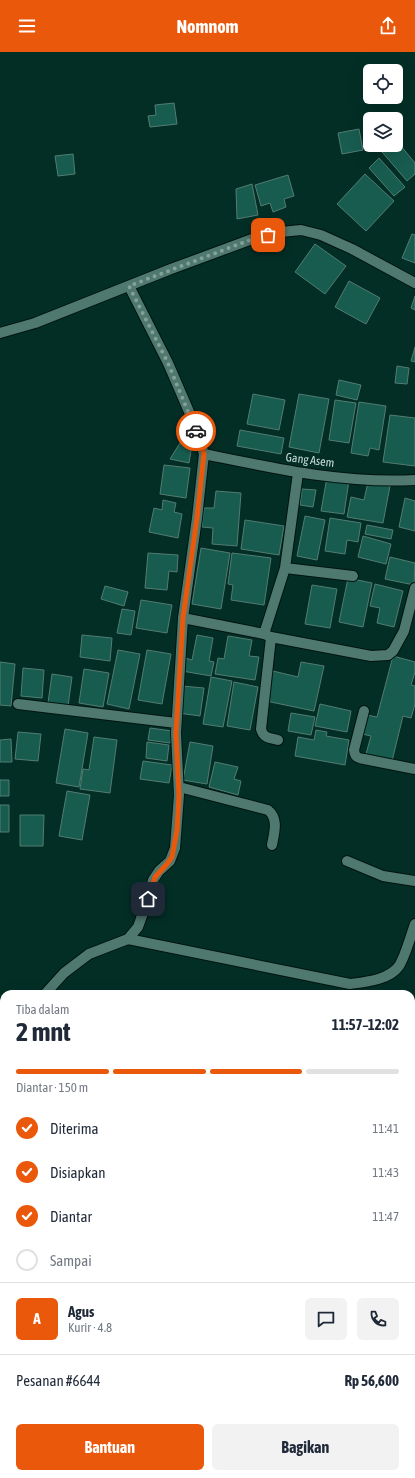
<!DOCTYPE html>
<html lang="id">
<meta charset="utf-8">
<style>
body{margin:0;font-family:"Asap Condensed",sans-serif;background:#f2f2f3;color:#1f2937;height:100vh;display:flex;flex-direction:column;font-size:15px;white-space:nowrap}
*{box-sizing:border-box;margin:0}
p{font-size:13px;color:#747a83}
.icon{flex:none;width:22px;height:22px;fill:none;stroke:currentColor;stroke-width:2;stroke-linecap:round;stroke-linejoin:round}
.map{position:relative;flex:1;overflow:hidden}
.sheet{position:absolute;left:0px;top:938px;width:415px;height:488px;display:flex;flex-direction:column;background:#fff;border-radius:12px 12px 0 0;box-shadow:0 4px 16px #0002}
.sheet>*{flex:none}
.controls{position:absolute;left:363px;top:12px;display:grid;gap:8px}
.controls a{display:grid;place-items:center;width:40px;height:40px;border-radius:6px;background:#fff;box-shadow:0 4px 16px #0002;font-size:20px}
.pin{position:absolute;display:grid;place-items:center;width:34px;height:34px;color:#fff;margin:-17px;border-radius:8px;box-shadow:0 2px 6px #0006}
.courier{position:absolute;display:grid;place-items:center;width:40px;height:40px;margin:-20px;border:3px solid #ea580c;border-radius:50%;background:#fff;color:#222;box-shadow:0 1px 5px #0007}
.headline em{font-style:normal;font-weight:700}
.headline div{display:flex;flex-direction:column-reverse}
.headline{display:flex;align-items:center;justify-content:space-between;height:68px;padding:0 16px}
h1{font-size:26px;font-weight:700;line-height:30px}
.bar{display:grid;grid-template-columns:repeat(4,1fr);gap:6px 4px;align-content:center;height:48px;padding:0 16px}
.bar i{height:5px;border-radius:3px;background:#e0e1e3}
.bar .selected{background:#ea580c}
.bar p{grid-column:span 4}
.line{display:flex;align-items:center;gap:10px;padding:0 16px;border-top:1px solid #e0e1e3}
.line div{flex:1}
.round{display:grid;place-items:center;flex:none;width:42px;height:42px;border-radius:6px;background:#f2f2f3}
ol{padding:0 16px;list-style:none}
li{display:flex;align-items:center;gap:12px;height:44px}
li p{margin-inline-start:auto}
li .icon{padding:4px;border-radius:50%;background:#ea580c;color:#fff;stroke-width:4}
li:last-child{color:#747a83}
li i{width:22px;height:22px;border:2px solid #e0e1e3;border-radius:50%}
.cta{display:flex;gap:8px;margin-top:auto;padding:8px 16px}
.cta a{flex:1;height:46px;border-radius:6px;background:#ea580c;color:#fff;font-size:16px;font-weight:700;line-height:46px;text-align:center}
.cta a+a{background:#f2f2f3;color:#1f2937}
header{display:flex;justify-content:space-between;align-items:center;height:52px;padding:0 16px;background:#ea580c;color:#fff;font-size:18px;font-weight:700}
.map>svg:first-child{display:block}
.building{fill:#175c4f;stroke:#537c72}
.lines{fill:none;stroke-linecap:round;stroke-linejoin:round}
.minor-casing{stroke:#01140f;stroke-width:12}
.minor{stroke:#4f786e;stroke-width:10}
.done{stroke:#83a099;stroke-width:4;stroke-dasharray:0 7.2}
.route{stroke:#ea580c;stroke-width:5}
.labels{text-anchor:middle;dominant-baseline:central;stroke-width:3;stroke-linejoin:round;paint-order:stroke}
.street-label{font-size:12px;fill:#c8ddd7;stroke:#032e26}
</style>
<header><svg class="icon" aria-label="menu" viewBox="0 0 24 24"><path d="M4 6h16M4 12h16M4 18h16"/></svg>Nomnom<svg class="icon" aria-label="share" viewBox="0 0 24 24"><path d="M12 15V3M7 8l5-5 5 5M5 13v7h14v-7"/></svg></header>
<div class="map">
<svg width="415" height="1426" viewBox="0 0 415 1426">
<rect width="100%" height="100%" fill="#032e26"/>
<path class="building" d="M174,51L177,72L150,75L148,64L156,63L155,53Z
M359,77L363,98L342,102L338,81Z
M396,88L415,111V122L407,129L382,100L390,93H396Z
M73,102L75,122L58,124L55,104Z
M379,106L405,135L394,144L369,116Z
M365,122L394,149L366,179L337,152Z
M288,123L294,144L284,147L286,155L273,160L270,151L261,154L255,133Z
M252,132L258,163L237,167L236,137Z
M412,182L415,183V211L402,206Z
M315,192L346,214L325,242L295,220Z
M349,229L380,246L366,272L335,255Z
M415,244V258L411,256Z
M415,295V310L411,309Z
M397,314L409,316L407,332L395,331Z
M339,328L361,333L357,348L336,343Z
M253,342L285,348L279,378L247,372Z
M299,342L329,347L319,401L289,395Z
M335,348L356,351L349,391L329,388Z
M359,350L386,354L379,398L370,396L368,404L351,401Z
M390,363L415,366V414L383,410Z
M240,378L284,386L281,402L237,394Z
M180,391L192,392L189,411L170,407Z
M164,413L190,416L186,446L160,442Z
M327,425L349,428L344,462L321,459Z
M368,430L390,434L383,471L347,465L351,445L364,448Z
M302,437L316,438L313,455L300,453Z
M216,439L241,441L237,494L212,492L213,476L202,475L204,456H214Z
M405,446L415,449V479L399,475Z
M163,448L176,451L174,460L182,462L178,486L149,480L154,456L162,458Z
M305,464L325,468L317,508L297,504Z
M330,466L361,471L358,490L347,488L345,502L325,499Z
M245,468L284,474L279,503L241,497Z
M367,473L393,478L391,487L365,482Z
M363,484L391,492L386,512L358,505Z
M201,496L230,501L221,557L192,552Z
M148,501L178,503L177,520L169,519L167,538L145,536Z
M232,501L271,506L264,553L231,548L233,533L228,532Z
M390,505L415,511L414,533L385,527Z
M348,526L372,531L363,575L339,570Z
M375,532L403,539L394,575L377,571L380,556L370,554Z
M312,533L337,537L330,576L305,572Z
M105,534L128,540L124,554L101,547Z
M141,548L172,553L167,581L136,576Z
M122,557L135,559L131,583L117,581Z
M82,583L112,586L110,609L80,605Z
M197,583L213,586L209,609L214,610L211,624L182,619L185,606L192,608Z
M228,584L252,588L249,604L259,605L255,628L215,622L218,606L224,607Z
M118,598L140,602L129,657L107,652Z
M147,598L171,602L162,652L138,648Z
M393,604L415,610V620L411,633L415,634V652L411,666L403,664L392,709L366,702L371,684L362,682L367,663L377,665Z
M0,610L15,612L11,654L0,653Z
M301,610L324,614L314,659L266,649L273,619L298,625Z
M23,616L44,618L42,646L21,644Z
M84,617L109,621L103,655L79,651Z
M52,622L72,625L68,654L48,651Z
M211,625L232,629L223,675L203,672Z
M234,630L258,635L250,678L227,674Z
M182,634L204,636L200,664L178,661Z
M320,652L351,659L347,680L315,674Z
M291,661L315,665L311,683L288,679Z
M150,676L172,679L170,691L148,688Z
M65,677L88,681L79,735L56,731Z
M316,678L327,680L326,684L349,688L345,713L295,704L298,685L314,688Z
M18,680L41,682L38,709L15,707Z
M94,685L117,688L110,741L80,737L83,717L89,718Z
M11,687L12,710H0V688Z
M147,690L169,693L167,709L146,706Z
M190,690L213,694L207,732L183,728Z
M143,709L172,713L169,731L140,727Z
M215,710L238,715L234,727L241,729L238,743L209,735Z
M0,728H9V744H0Z
M67,739L90,743L82,788L59,784Z
M0,753H9V780H0Z
M20,763H44L43,794H20Z"/>
<g class="lines">
<g class="minor-casing">
<path id="minor" d="M0,281L35,271L171,217L255,186L281,180L301,178L321,183L352,197L415,231
M204,402C273,416 344,432 415,428
M285,516L353,524
M183,566L264,582L271,585L371,604L388,603L393,599L404,579L415,536
M264,582L285,516L298,421
M271,585L261,677C263,686 270,686 278,688
M18,652L176,671
M364,659L354,698C355,705 357,706 364,707L415,717
M179,735L268,758C279,767 274,781 272,793
M347,809L383,824L415,829
M128,887L350,932C366,930 389,928 399,914C405,905 411,883 415,872
M45,942L64,921L89,902L128,887L138,875L148,847L153,828L159,819L170,809L175,796L179,743L176,681L183,566L197,466L204,402L193,369L168,311L129,234
M0,1016L4,1015"/>
</g>
<use href="#minor" class="minor"/>
</g>
<g class="lines">
<path class="done" d="M196,379L168,311L129,234L255,186L268,183"/>
<path class="route" d="M148,847L155,825L167,812L172,805L177,778L179,744L176,681L183,566L197,466L204,402L196,379"/>
</g>
<g class="labels">
<g class="street-label">
<text transform="translate(310 408) rotate(7)">Gang Asem</text>
</g>
</g>
</svg>
<div class="controls">
<a><svg class="icon" aria-label="locate" viewBox="0 0 24 24"><circle cx="12" cy="12" r="6"/><path d="M12 2v4M12 18v4M2 12h4M18 12h4"/></svg></a>
<a><svg class="icon" aria-label="layers" viewBox="0 0 24 24"><path d="M12 4l9 5-9 5-9-5zM3 14l9 5 9-5"/></svg></a>
</div>
<div class="pin" style="left:268px;top:183px;background:#ea580c"><svg class="icon" aria-label="bag" viewBox="0 0 24 24"><path d="M5 8h14l-1 12H6zM9 8a3 3 0 0 1 6 0"/></svg></div>
<div class="pin" style="left:148px;top:847px;background:#1f2937"><svg class="icon" aria-label="home" viewBox="0 0 24 24"><path d="M3 11l9-7 9 7M6 9v11h12V9"/></svg></div>
<div class="courier" style="left:196px;top:379px"><svg class="icon" aria-label="car" viewBox="0 0 24 24"><path d="M5 17H2v-5l4-1 3-4h7l3 4 3 1v5h-3M9 17h6M6 11h13"/><circle cx="7" cy="17" r="2"/><circle cx="17" cy="17" r="2"/></svg></div>
<section class="sheet">
<div class="headline"><div><h1>2 mnt</h1><p>Tiba dalam</p></div><em>11:57–12:02</em></div>
<div class="bar"><i class="selected"></i><i class="selected"></i><i class="selected"></i><i></i><p>Diantar · 150 m</p></div>
<ol>
<li><svg class="icon" aria-label="check" viewBox="0 0 24 24"><path d="M5 12l5 5 9-10"/></svg>Diterima<p>11:41</p></li>
<li><svg class="icon" aria-label="check" viewBox="0 0 24 24"><path d="M5 12l5 5 9-10"/></svg>Disiapkan<p>11:43</p></li>
<li><svg class="icon" aria-label="check" viewBox="0 0 24 24"><path d="M5 12l5 5 9-10"/></svg>Diantar<p>11:47</p></li>
<li><i></i>Sampai</li>
</ol>
<div class="line" style="height:72px"><b class="round" style="background:#ea580c;color:#fff">A</b><div><b>Agus</b><p>Kurir · 4.8</p></div><a class="round"><svg class="icon" aria-label="chat" viewBox="0 0 24 24"><path d="M4 5h16v11H9l-5 4z"/></svg></a><a class="round"><svg class="icon" aria-label="phone" viewBox="0 0 24 24"><path d="M5 4h4l2 5-3 2q2 4 5 5l2-3 5 2v4C11 20 4 13 5 4z"/></svg></a></div>
<div class="line" style="height:52px"><div>Pesanan #6644</div><b>Rp 56,600</b></div>
<div class="cta"><a>Bantuan</a><a>Bagikan</a></div>
</section>
</div>
